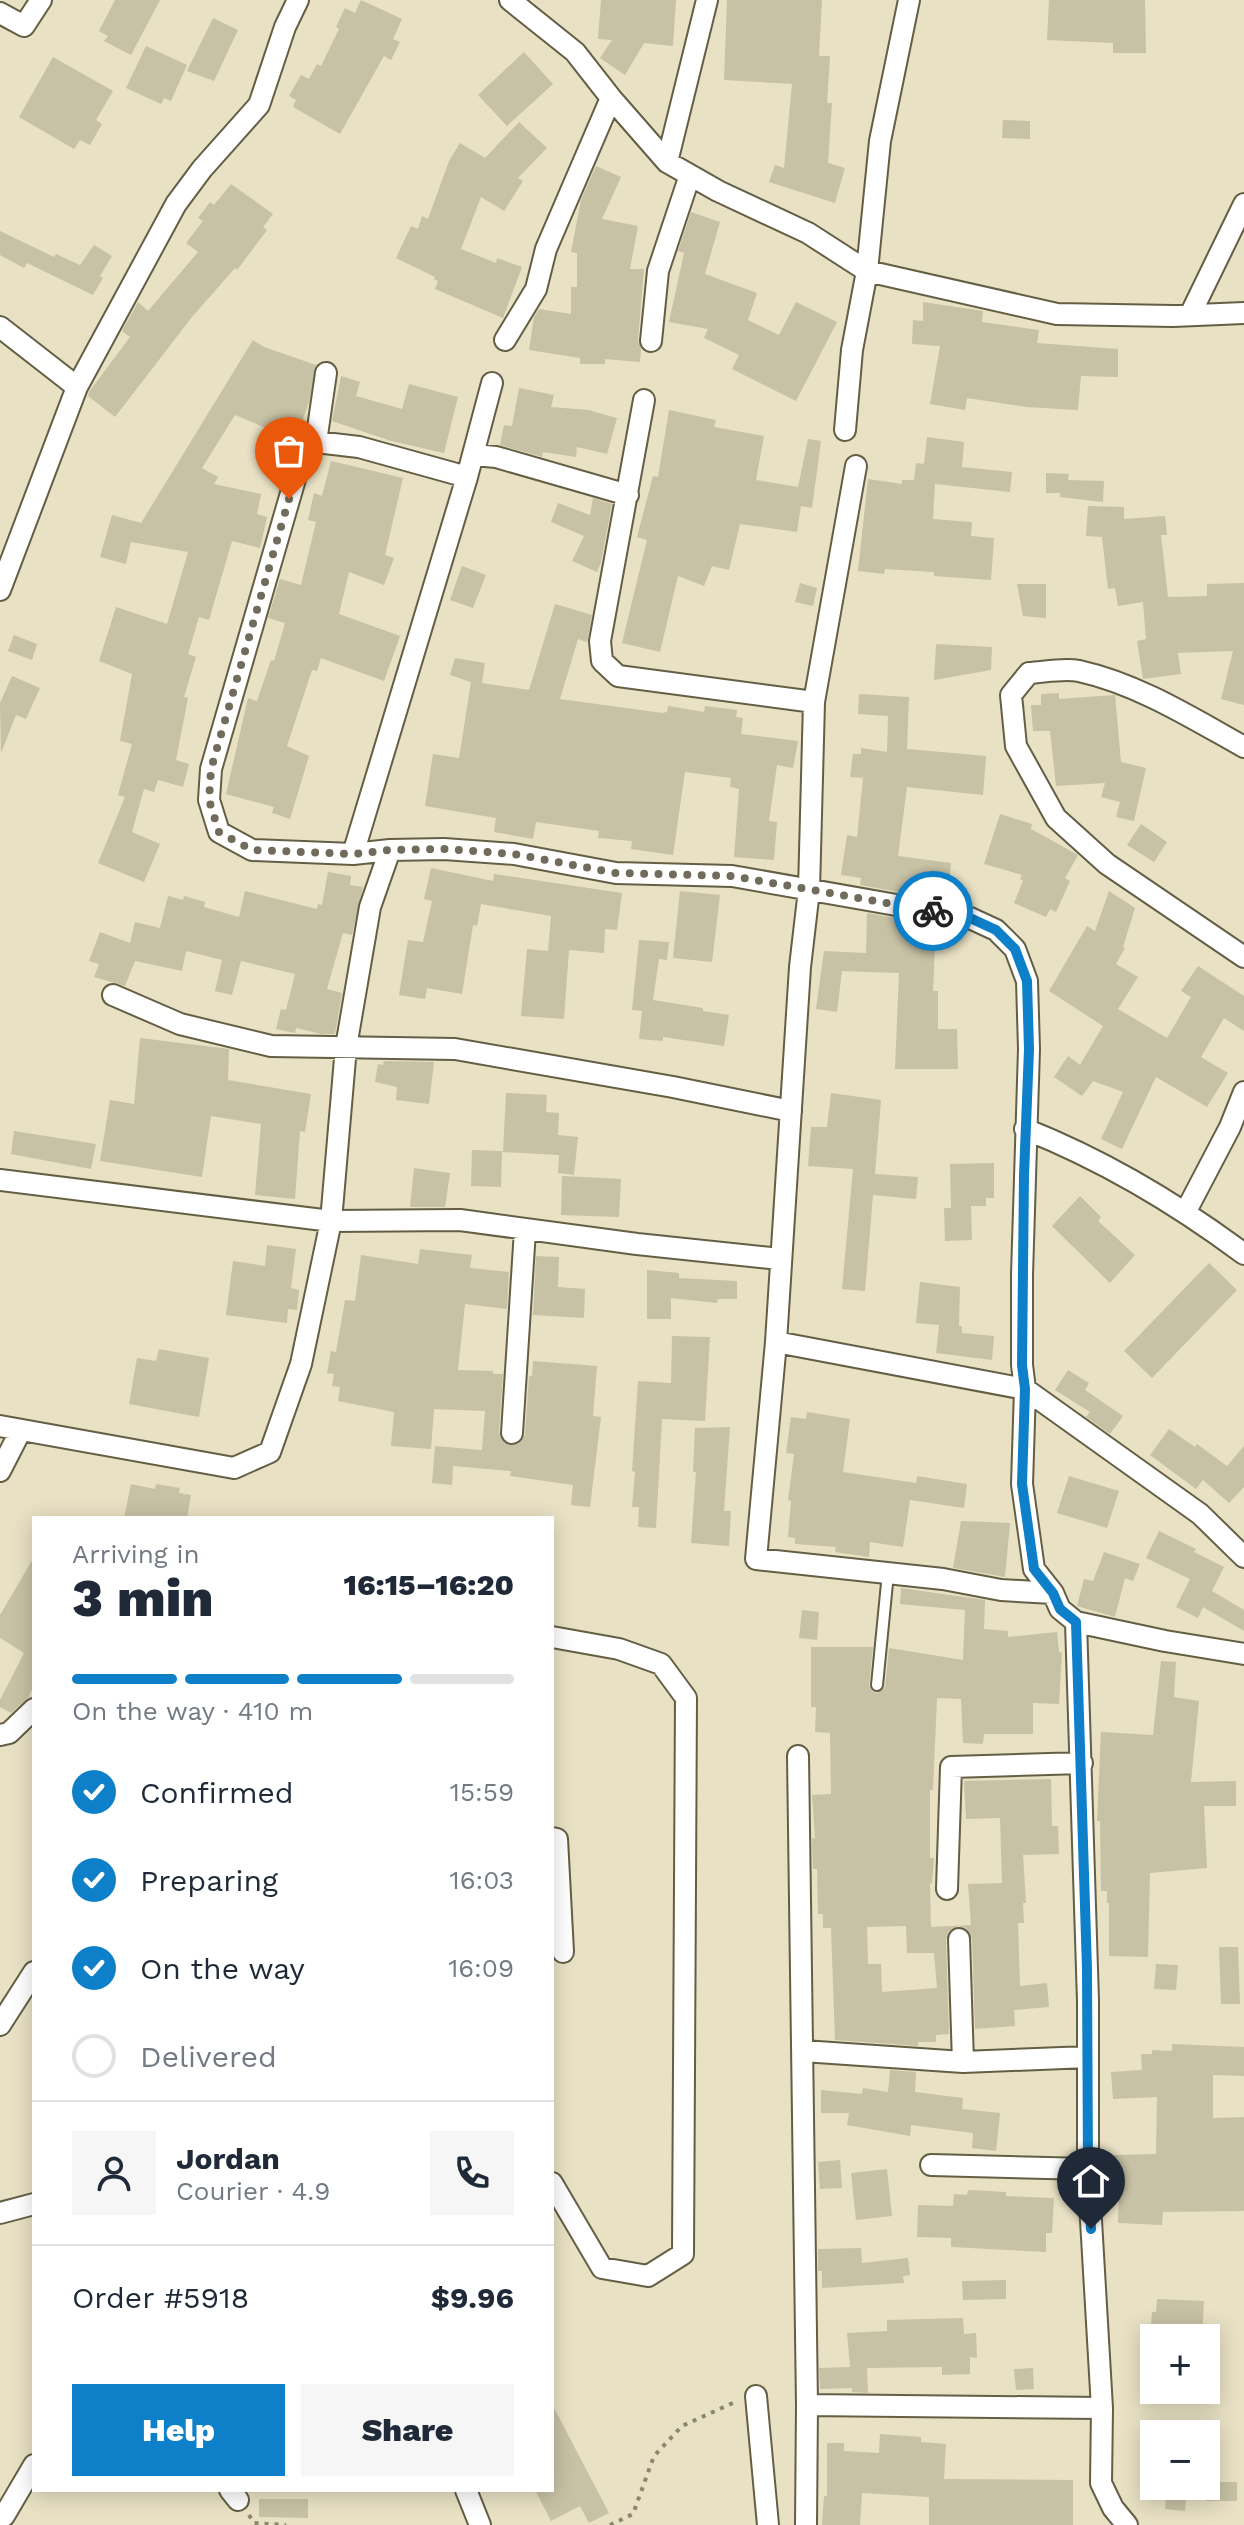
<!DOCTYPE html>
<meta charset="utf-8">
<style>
body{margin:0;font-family:"Work Sans",sans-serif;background:#f6f6f7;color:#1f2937;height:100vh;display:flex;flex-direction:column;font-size:30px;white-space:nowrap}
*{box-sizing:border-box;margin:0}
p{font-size:26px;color:#747a83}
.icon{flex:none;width:44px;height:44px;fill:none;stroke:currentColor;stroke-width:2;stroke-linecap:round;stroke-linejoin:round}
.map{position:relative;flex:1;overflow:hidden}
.panel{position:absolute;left:32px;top:1516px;width:522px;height:976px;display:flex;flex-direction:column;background:#fff;border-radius:0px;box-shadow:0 4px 20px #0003}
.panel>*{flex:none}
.buttons{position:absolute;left:1140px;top:2324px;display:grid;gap:16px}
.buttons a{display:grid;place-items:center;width:80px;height:80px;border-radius:0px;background:#fff;box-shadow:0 4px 20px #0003;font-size:40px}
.pin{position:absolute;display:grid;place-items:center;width:68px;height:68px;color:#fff;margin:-82px -34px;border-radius:50% 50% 50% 0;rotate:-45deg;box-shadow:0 0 8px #0007}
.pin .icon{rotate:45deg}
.courier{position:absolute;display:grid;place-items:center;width:80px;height:80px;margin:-40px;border:6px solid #0e80c9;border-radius:50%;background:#fff;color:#222;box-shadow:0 2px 10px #0007}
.headline em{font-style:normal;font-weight:800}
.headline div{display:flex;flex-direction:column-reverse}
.headline{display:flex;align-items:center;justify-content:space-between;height:136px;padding:0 40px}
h1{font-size:52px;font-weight:800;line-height:60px}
.bar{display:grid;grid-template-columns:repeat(4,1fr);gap:12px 8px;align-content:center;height:96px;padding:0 40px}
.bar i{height:10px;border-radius:6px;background:#e0e1e3}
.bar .current{background:#0e80c9}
.bar p{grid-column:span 4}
.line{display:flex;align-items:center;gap:20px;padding:0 40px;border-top:2px solid #e0e1e3}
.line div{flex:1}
.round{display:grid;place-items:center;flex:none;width:84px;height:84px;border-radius:0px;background:#f6f6f7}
ol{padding:0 40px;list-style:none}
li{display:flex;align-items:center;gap:24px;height:88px}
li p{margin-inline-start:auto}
li .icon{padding:8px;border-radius:50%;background:#0e80c9;color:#fff;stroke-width:4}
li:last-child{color:#747a83}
li i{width:44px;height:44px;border:4px solid #e0e1e3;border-radius:50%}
.button{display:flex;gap:16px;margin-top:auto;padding:16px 40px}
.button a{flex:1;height:92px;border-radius:0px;background:#0e80c9;color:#fff;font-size:32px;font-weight:800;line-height:92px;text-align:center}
.button a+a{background:#f6f6f7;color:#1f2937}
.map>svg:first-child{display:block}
.building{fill:#c7c1a5;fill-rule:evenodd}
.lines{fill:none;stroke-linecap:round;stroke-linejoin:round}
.service-casing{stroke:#645e44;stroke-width:14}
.minor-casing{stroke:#645e44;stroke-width:24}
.path{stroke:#8b8672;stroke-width:4;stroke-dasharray:4 6;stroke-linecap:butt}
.service{stroke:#fff;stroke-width:10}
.minor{stroke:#fff;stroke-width:20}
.done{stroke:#706b5a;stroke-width:8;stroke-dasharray:0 14.4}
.route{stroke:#0e80c9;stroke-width:10}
</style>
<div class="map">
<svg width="1244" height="2525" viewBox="0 0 1244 2525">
<rect width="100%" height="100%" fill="#e8e1c4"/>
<path class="building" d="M115,0H160L131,55L104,41L108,36L99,31Z
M361,0L402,19L393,39L400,42L391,60L384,56L340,134L293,107L296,100L289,96L301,75L309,79L317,64L321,66L339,29L336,27L345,8L355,13Z
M601,0H676L673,46L644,43L625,75L600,58L612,40L598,39Z
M727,0H822L819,56H830L827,103H832L828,163L845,168L835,203L769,182L775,165L784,168L792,84L724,80Z
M1049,0H1145L1146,53H1113V43L1047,40Z
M213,18L238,30L214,81L187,71Z
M146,46L187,65L171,101L164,98L161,104L126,88Z
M524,52L553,84L507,126L478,95Z
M53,57L113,91L96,120L102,124L90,145L80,140L74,149L19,117Z
M1003,120L1030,121V139L1002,138Z
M519,122L547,148L518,178L523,181L504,211L481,197L461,249L496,263L497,258L522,267L503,318L435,289L438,281L434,279L435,277L396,258L411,226L418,229L422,216L428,219L449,161L460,143L485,158Z
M596,166L621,177L602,219L638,226L630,269H644L638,340L641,349L640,362L605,359V364H580V358L529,350L534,317L539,309L571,314V287H577V253L571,252L581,200Z
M231,184L273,214L263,227L267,230L237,270L235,268L192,317L115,417L88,396L89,392L130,337L122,331L138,302L148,311L198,252L186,243L203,221L198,218L210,202L214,205Z
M691,212L720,222L705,274L757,293L748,320L779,335L796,302L837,322L796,401L732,369L739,355L704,338L708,329L669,322L684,253L678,251Z
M0,231L54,257L56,254L80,265L94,245L112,256L100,276L103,278L93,295L27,263L24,268L0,255Z
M923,302L983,311L982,322L1039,330L1037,343L1118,349V377L1081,376L1078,410L1026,407L967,398L965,410L930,404L940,346L912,344L913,320L923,321Z
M253,340L264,347L316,365L309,402L282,477L265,471L278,433L235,415L202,468L218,477L214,484L261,494L257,514L267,517L260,548L232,541L209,620L199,617L188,654L196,657L184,697L188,698L176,760L189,764L183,787L158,780L154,792L144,789L132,832L160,844L144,882L98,863L125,797L118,795L132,744L120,741L132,674L99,661L116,607L167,624L188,552L131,542L126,564L100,557L112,515L141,523Z
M341,376L360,382L356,396L402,409L409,384L458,397L444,453L391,441L332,421Z
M519,388L554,395L551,407L588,410L617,418L607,454L577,447L576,457L543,452L542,457L500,445L504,425L512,426Z
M669,410L716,420L714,427L764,436L756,480L798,487L808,439L821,441L812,508L801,506L797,532L740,524L729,570L712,566L704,586L678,576L660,652L622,643L647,540L637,537L653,476L658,477Z
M927,437L964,442L962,467L1012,472L1010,492L935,484L933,519L972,522L971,536L994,538L991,580L934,576V572L885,569L884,574L858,571L868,479L902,484V480H914L916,463L924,464Z
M331,461L403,478L385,555L394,558L384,585L349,572L339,614L400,636L384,681L321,658L317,671L312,670L287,746L309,756L290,819L272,813L274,807L226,794L248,698L257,701L271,660L274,661L285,623L268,618L280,579L301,585L316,522L308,520L314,493L322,496Z
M1046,473L1069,474L1068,480L1104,481L1103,502L1060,497V493H1046Z
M593,498L612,504L601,562L597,572L572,561L584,536L551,522L558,503L590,515Z
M1088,506L1124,507V519L1165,516L1167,535H1161L1168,597L1207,596V584L1244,583V705L1221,699L1233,651L1178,653L1181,674L1143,679L1137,641L1146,639L1143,602L1118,606L1115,588L1108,589L1102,537L1086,536Z
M462,566L486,575L473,608L450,600Z
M800,583L817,588L813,606L795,602Z
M1017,584H1046V618L1023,616Z
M555,604L592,615L587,642L578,639L560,699L662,713L667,712L668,706L704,712L705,706L737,710L736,717L743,718L741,734L798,741L793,768L777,765L769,821L777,822L774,860L734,857L739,789L730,787L731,778L685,772L673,855L631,849L632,841L598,838L599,831L536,822L533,839L494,832L496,818L425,806L433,754L459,758L471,682L450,675L455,658L485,663L482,683L529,690Z
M14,635L37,644L32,660L8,651Z
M936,644L992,647L991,670L934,680Z
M12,676L40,688L26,719L16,715L1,753L0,703Z
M1059,693V699L1115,695L1121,762L1146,768L1134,821L1116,817L1120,802L1101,797L1105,783L1056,786L1050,731H1033L1031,705H1041V694Z
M859,694L909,697L907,749L986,756L983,795L907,787L898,856L951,863L948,893L938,892L937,899L860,885L861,878L841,875L847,835L857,837L863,778L850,777L853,754H861V748L887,752L888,716L858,714Z
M1000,814L1032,824L1031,829L1078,855L1065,878L1070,881L1056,912L1050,909L1046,917L1014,903L1023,881L1020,879L1022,875L984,864Z
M1141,824L1167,842L1154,862L1127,845Z
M431,868L493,881L494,874L622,893L617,930L605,929L604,953L569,950L564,1019L521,1016L527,949L548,951L551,916L481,904L477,926L473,925L462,994L427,988L425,999L399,995L408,940L423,942L432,901L424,899Z
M328,872L351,876L350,885L363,887L352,935L343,933L327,989L342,993L335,1034H321L296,1028L295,1033L276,1029L281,1009L286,1010L295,974L241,961L232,995L215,991L222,960L186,951L182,971L135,961L125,986L94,977L99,964L89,961L100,932L130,943L135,922L160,928L168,896L183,900L184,896L205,902L204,907L239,917L245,891L317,909L318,904L322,905Z
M680,891L720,895L712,962L673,958Z
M1109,891L1135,908L1123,947L1125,948L1116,964L1138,977L1118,1009L1167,1038L1191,997L1181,991L1198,966L1244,996V1031L1224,1018L1201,1057L1228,1073L1207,1107L1156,1077L1122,1149L1101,1139L1123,1092L1093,1081L1082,1096L1054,1077L1068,1056L1080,1065L1103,1026L1049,991L1087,926L1095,931Z
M867,913L936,925L933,991H938V1029H957L958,1069H895L899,973L842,971L837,1012L816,1009L824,951L866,953Z
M639,940L669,942L667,960L659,959L653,1000L703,1008V1011L729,1015L724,1046L663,1037V1041L639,1039L642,1011L632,1010Z
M140,1038L229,1049L228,1080L311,1094L305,1132L300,1131L295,1199L255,1195L261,1124L211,1116L202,1177L100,1161L110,1100L134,1104Z
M384,1061L434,1062L429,1104L396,1100L397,1087L375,1082L378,1064L383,1065Z
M506,1093L547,1095L546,1112L559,1113L558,1135L578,1137L574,1175L558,1173L559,1155L503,1152Z
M831,1093L881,1100L875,1174L918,1177L916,1199L873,1195L865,1291L842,1289L853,1169L808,1166L811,1127H827Z
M14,1131L96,1144L91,1169L11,1154Z
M472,1150L502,1151L501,1187L471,1186Z
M994,1163V1198H986V1206H971L972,1240L945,1241L944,1208H951L950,1164Z
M414,1168L450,1173L445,1207H410Z
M562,1176L621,1179L619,1217L561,1215Z
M1080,1196L1101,1217L1098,1221L1135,1255L1110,1283L1052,1226Z
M267,1245L296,1249L291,1288L299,1290L297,1310L288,1309L287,1323L226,1315L233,1261L265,1266Z
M420,1249L472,1255L470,1268L509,1272L507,1309L465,1304L458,1370L493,1371V1374H503L499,1432L506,1444H518L525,1435L529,1376H532L533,1361L597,1366L593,1416L601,1417L590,1507L571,1505L573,1485L510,1476L511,1471L453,1466L452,1485L432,1483L435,1446L482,1450L485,1411L434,1409L431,1449L391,1446L394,1412L338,1401L340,1387L332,1386L334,1374L327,1373L331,1351L336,1352L345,1300L355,1301L361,1255L418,1264Z
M536,1256L559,1257L558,1287L585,1289L584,1318L533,1315Z
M1209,1263L1237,1290L1152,1378L1124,1351Z
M647,1270L679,1273V1278L737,1281V1299H718L717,1303L671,1298V1319H647Z
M920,1282L960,1287L959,1326H962V1333L994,1336L992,1360L936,1353L939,1325L916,1323Z
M672,1336L710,1337L705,1421L662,1419L656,1528L638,1527L639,1507H632L635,1472L632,1471L638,1381L671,1383Z
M159,1349L209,1358L199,1417L129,1404L137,1358L156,1361Z
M1068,1370L1089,1383L1085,1390L1123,1416L1110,1434L1086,1417L1090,1412L1055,1390Z
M807,1412L850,1419L843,1472L916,1483L917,1476L967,1484L964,1508L910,1500L903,1547L870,1542L869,1557L835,1552L836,1547L795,1544V1538L788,1537L791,1501L788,1500L794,1454L786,1453L791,1417L806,1419Z
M730,1427L724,1511H731L729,1546L691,1543L696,1472H693L695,1428Z
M1169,1429L1195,1447L1197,1444L1227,1466L1244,1446V1487L1229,1503L1203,1480L1196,1489L1150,1455Z
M1069,1476L1119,1491L1107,1528L1057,1513Z
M131,1484L155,1489L156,1484L180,1488L179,1493L191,1495L187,1518H124Z
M961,1521L1010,1523L1005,1577L953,1568Z
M1159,1531L1196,1549L1194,1552L1224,1567L1212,1591L1244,1610V1631L1203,1607L1198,1618L1176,1607L1190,1579L1146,1558Z
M1104,1552L1140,1564L1133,1581L1125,1578L1115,1617L1077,1606L1084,1579L1093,1581Z
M34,1557V1685L28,1698L11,1713L0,1707V1700L24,1653L0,1638V1615Z
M901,1588L985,1600L984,1629L1008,1631V1637L1057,1632L1059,1652L1062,1653L1059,1704L1033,1703V1734H984L983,1744L963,1743L961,1699L937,1698L933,1790H930V1858H934L932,1884L930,1883L931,1927L971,1925L968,1884L1002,1883L1000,1818L966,1819L964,1781L1051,1779L1052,1826H1058L1059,1854L1023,1855L1026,1903H1023L1024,1923H1018L1020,1986L1047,1983L1049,2007L1014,2010L1015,2026L975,2029L972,1939L966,1928L958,1926L948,1932L946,1939L949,2034L936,2035V2042H918V2046L835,2040L831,1928H823V1914H818L817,1869H813L812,1838L815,1839L812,1795L831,1794L830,1733L815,1732L816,1707H811V1647H873L869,1685L872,1691L877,1693L885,1687L889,1648L963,1660L965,1610L900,1604ZM906,1926L907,1953H934L937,1988L882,1992L881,1964H868L867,1927Z
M802,1610L819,1612L817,1640L799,1638Z
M1161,1661L1176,1662L1174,1697L1199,1701L1191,1782L1236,1781V1806H1204L1207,1868L1150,1873L1148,1957L1109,1956V1903H1107V1891H1101L1100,1821H1097L1101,1732L1153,1735Z
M1219,1947H1238L1240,2004H1221Z
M1156,1964L1178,1965L1176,1990L1154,1989Z
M1172,2044L1244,2047V2076L1213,2075V2118L1244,2117V2211L1163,2212L1162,2225L1118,2223L1119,2173H1113V2155L1156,2154L1157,2097L1113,2099L1111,2072L1142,2070L1141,2054H1152V2050L1172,2051Z
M890,2070L916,2072L915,2092L963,2098L962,2109L1000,2113L996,2151L972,2148L973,2133L911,2125L910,2136L847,2125L849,2113H821V2090L862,2094L863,2088L888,2092Z
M840,2160L842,2188L820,2189L818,2162Z
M887,2169L892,2216L856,2220L851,2173Z
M968,2190L1006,2192V2196L1054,2198L1052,2233H1046V2252L951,2247V2238L917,2237L918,2205L953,2206L954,2194L967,2195Z
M861,2248L862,2263L908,2258L910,2275L903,2276L904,2283L822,2288V2271H818V2249Z
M1006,2280V2299L963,2300L962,2281Z
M1157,2299L1204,2301L1202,2338H1150L1152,2312H1156Z
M963,2318L964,2334L976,2333L977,2358L970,2357V2374L942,2375V2367L867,2368L868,2393L852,2392V2388L820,2389L819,2368L850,2367L847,2333L887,2331V2320Z
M1033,2368L1034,2389L1016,2390L1014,2369Z
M552,2404L609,2513L589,2523L580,2506L551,2521L535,2490H552Z
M880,2434L921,2437V2442L946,2444L944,2479L1073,2480V2525H929V2497L862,2493L860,2525H822L824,2496H827V2443H844V2451L879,2453Z
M1206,2482H1237V2501H1206Z
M1167,2486H1187L1185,2511L1165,2509Z
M259,2499H308V2518L259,2517Z"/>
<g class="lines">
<g class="service-casing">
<path id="service" d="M877,1685L888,1573"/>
</g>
<g class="minor-casing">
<path id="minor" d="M510,0L575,52L611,98L667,162L718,191L808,233L867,271L1057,314L1173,316L1244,313
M0,13L24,26L41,0
M667,162L707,0
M1190,315L1244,204
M0,327L77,387
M505,340L536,289L546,249L611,98
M651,341L658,271L690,175
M326,373L316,442L298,469L211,769L209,800L219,832L252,850L353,854L390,850L444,849L514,854L616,873L732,876L970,918L996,930L1015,949L1027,981L1029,1049L1022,1275V1365L1025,1389L1022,1484L1034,1569L1053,1593L1060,1609L1076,1622L1165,1641L1244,1654
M644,400L600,641L602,661L618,676L814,702
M845,430L852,350L867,271L880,141L909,0
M316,442L359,447L467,477
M474,455L496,457L628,495
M856,466L814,702L809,890L800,967L776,1342L756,1559L943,1579L1001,1590L1053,1593
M0,590L77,387L176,204L202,169L259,105L285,27L298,0
M1244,747C1192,718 1138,684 1079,671C1064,668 1045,672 1029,673L1011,695L1016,746L1056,818L1107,864L1244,957
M353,854L467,477L492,383
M113,995L180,1024L271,1046L455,1049L673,1087L791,1111
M1025,1129C1103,1160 1177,1204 1244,1254
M0,1180L331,1221L460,1220L637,1244L780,1259
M1186,1211L1230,1127L1244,1092
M776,1342L1025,1389L1200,1514L1244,1557
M0,1426L234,1468L270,1452L301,1364L331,1221L346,1047L370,907L390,850
M512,1433L525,1230
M0,1471L21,1430
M1076,1622L1088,2001V2169L1102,2408L1101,2483L1113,2508L1127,2525
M552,1637L619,1649L661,1664L686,1698L683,2254L648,2276L602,2268L552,2183
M0,1735L9,1733L34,1709
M798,1756L807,2405L806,2525
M552,1838L557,1839L563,1952
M947,1889L951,1767L1082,1763
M959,1939L963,2062
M0,2025L34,1972
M803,2051L963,2062L1088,2057
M931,2165L1088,2169
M0,2213L34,2204
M756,2396L768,2525
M807,2405L1102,2408
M230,2490L238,2500
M466,2490L480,2525
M4,2516L34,2465"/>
</g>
<path class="path" d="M249,2515L254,2523L286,2525
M610,2525L633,2514L654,2456L682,2426L735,2402"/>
<use href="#service" class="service"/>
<use href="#minor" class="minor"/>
</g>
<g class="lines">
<path class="done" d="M289,499L211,769L209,800L219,832L252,850L353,854L390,850L444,849L514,854L616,873L732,876L933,911"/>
<path class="route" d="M933,911L970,918L996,930L1015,949L1027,981L1029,1049L1024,1175L1022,1365L1025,1389L1022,1484L1034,1569L1053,1593L1060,1609L1076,1622L1087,1969L1088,2169L1091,2229"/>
</g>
</svg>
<div class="buttons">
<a>+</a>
<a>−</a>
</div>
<div class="pin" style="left:289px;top:499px;background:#ea580c"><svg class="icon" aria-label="bag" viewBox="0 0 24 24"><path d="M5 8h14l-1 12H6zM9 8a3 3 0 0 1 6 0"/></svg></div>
<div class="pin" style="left:1091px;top:2229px;background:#1f2937"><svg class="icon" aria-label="home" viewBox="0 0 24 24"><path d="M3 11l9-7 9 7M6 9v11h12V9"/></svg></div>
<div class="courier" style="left:933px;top:911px"><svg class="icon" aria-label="bike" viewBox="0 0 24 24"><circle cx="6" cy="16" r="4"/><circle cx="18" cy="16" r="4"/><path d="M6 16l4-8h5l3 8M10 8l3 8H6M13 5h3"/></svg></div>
<section class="panel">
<div class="headline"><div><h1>3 min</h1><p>Arriving in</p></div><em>16:15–16:20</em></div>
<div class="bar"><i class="current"></i><i class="current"></i><i class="current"></i><i></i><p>On the way · 410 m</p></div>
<ol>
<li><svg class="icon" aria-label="check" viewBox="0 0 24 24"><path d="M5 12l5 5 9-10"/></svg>Confirmed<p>15:59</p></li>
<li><svg class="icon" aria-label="check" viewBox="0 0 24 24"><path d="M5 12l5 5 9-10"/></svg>Preparing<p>16:03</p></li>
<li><svg class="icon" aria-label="check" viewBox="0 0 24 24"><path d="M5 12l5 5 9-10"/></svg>On the way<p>16:09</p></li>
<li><i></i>Delivered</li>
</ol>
<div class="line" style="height:144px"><a class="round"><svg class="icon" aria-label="person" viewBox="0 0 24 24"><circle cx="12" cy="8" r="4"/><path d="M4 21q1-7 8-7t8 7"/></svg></a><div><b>Jordan</b><p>Courier · 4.9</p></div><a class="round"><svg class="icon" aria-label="phone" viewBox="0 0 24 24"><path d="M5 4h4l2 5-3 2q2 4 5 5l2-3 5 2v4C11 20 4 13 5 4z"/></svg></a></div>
<div class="line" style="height:104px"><div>Order #5918</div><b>$9.96</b></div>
<div class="button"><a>Help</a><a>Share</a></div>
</section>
</div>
